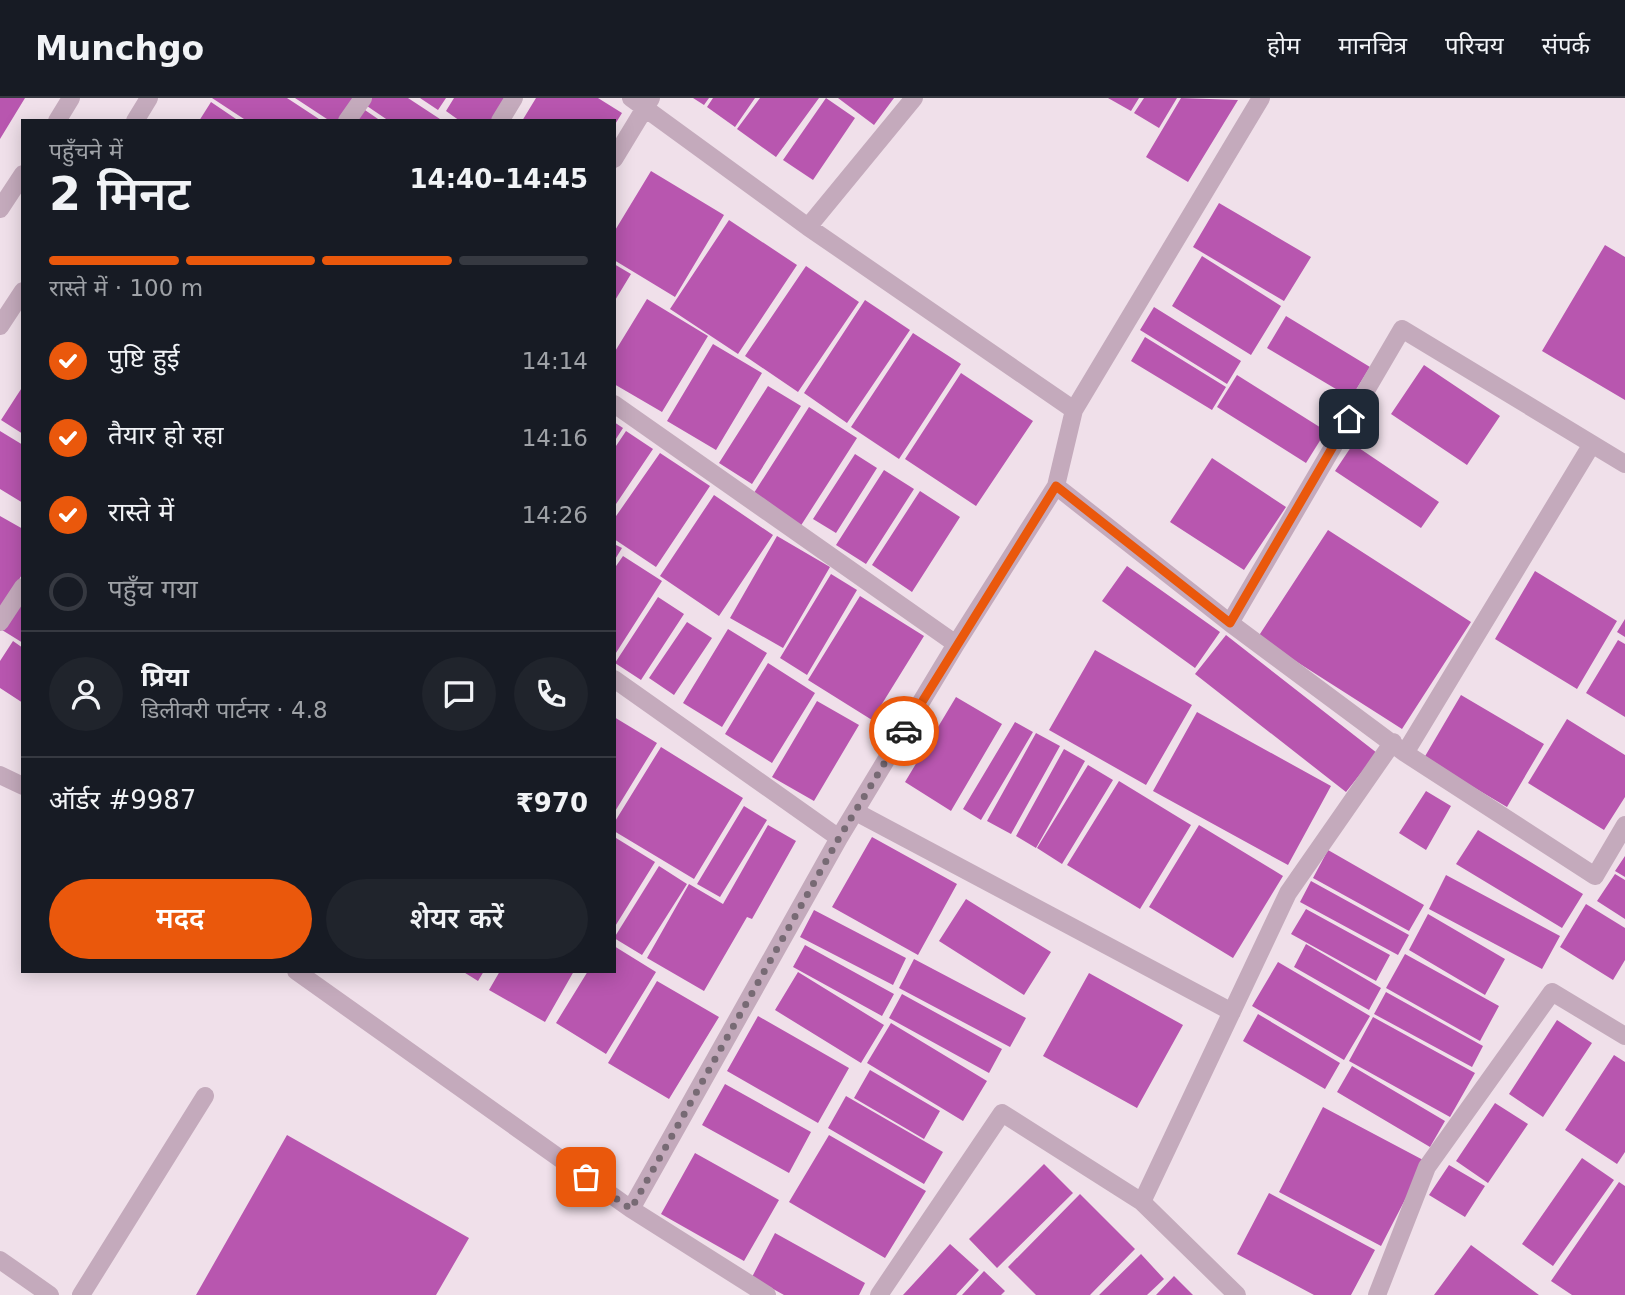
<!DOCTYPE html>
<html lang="hi">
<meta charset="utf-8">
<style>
body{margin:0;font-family:"DejaVu Sans","Noto Sans Devanagari",sans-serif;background:#20242c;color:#f1f3f6;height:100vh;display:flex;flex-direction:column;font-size:26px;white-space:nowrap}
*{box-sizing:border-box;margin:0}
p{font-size:23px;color:#9ea1a6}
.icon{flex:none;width:38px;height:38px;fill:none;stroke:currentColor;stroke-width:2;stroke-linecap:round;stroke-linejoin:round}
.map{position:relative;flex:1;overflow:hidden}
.side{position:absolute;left:21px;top:21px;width:595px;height:854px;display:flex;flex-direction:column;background:#171b24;border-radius:0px;box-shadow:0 4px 18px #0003}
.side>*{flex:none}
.pin{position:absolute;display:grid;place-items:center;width:60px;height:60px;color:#fff;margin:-30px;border-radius:14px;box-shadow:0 4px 10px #0006}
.courier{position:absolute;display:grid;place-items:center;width:70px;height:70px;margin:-35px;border:5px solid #ea580c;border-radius:50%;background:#fff;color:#222;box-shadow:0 2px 9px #0007}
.overview em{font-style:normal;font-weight:600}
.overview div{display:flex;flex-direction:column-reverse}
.overview{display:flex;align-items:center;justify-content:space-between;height:119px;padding:0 28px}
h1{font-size:46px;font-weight:600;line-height:52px}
.bar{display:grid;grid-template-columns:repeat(4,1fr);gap:10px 7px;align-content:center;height:84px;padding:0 28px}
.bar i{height:9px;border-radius:5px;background:#363941}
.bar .current{background:#ea580c}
.bar p{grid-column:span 4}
.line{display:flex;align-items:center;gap:18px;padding:0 28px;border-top:2px solid #363941}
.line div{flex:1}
.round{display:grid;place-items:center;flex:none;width:74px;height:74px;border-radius:37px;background:#20242c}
ol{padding:0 28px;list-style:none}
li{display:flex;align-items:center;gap:21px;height:77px}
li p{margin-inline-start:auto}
li .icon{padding:7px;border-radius:50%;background:#ea580c;color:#fff;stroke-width:4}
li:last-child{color:#9ea1a6}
li i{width:38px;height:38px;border:4px solid #363941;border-radius:50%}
.cta{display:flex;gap:14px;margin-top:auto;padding:14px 28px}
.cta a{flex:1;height:80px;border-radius:42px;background:#ea580c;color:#fff;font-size:28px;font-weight:600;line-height:80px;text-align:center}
.cta a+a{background:#20242c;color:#f1f3f6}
header{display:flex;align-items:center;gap:42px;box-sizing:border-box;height:98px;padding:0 35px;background:#171b24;border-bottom:2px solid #363941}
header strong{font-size:33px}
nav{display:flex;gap:38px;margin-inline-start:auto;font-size:24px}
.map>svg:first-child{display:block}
.building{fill:#b856af}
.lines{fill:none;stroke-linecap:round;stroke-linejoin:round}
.minor{stroke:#c4aabc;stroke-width:18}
.done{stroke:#776a74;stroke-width:7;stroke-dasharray:0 12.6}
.route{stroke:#ea580c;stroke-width:9}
</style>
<header>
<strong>Munchgo</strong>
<nav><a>होम</a><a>मानचित्र</a><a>परिचय</a><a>संपर्क</a></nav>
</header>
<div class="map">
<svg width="1625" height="1197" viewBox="0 0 1625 1197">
<rect width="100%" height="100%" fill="#f0e0ea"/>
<path class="building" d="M0,0H25L0,41Z
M212,0H287L322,23H247Z
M295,0H356L341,23H330Z
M372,0H408L443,23H389L367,8Z
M420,0H446L438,12Z
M454,0H507L493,23H460L446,13Z
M536,0H598L622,15L614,28V23H522Z
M693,0H709L704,7Z
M713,0H755L735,29L707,9Z
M760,0H819L776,59L737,31Z
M826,0L855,20L813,82L783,62Z
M838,0H894L874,27Z
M1108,0H1139L1131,13Z
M1144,0H1177L1159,30L1134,15Z
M1181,0L1238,2L1188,84L1146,59Z
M211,4L239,23H199Z
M362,10L381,23H353Z
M651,73L724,117L675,199L614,162V134Z
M1219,105L1311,159L1284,203L1193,149Z
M729,122L797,167L738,256L670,211Z
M1605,147L1625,159V302L1542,253Z
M1202,158L1281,208L1251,257L1172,208Z
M614,166L631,176L614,204Z
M806,168L859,204L798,294L745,258Z
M647,201L708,238L662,314L614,286V255Z
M865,202L910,232L847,325L804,295Z
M1154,209L1241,263L1227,286L1140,232Z
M1286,218L1370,269L1351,300L1267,250Z
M913,235L961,266L899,361L851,329Z
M1145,239L1226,289L1212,312L1131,263Z
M713,246L762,275L716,352L667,323Z
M1424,267L1500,318L1467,367L1391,316Z
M961,275L1033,323L976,408L905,361Z
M1237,277L1326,333L1306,365L1217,309Z
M23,288V336L1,322Z
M768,288L801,308L752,386L719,365Z
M809,309L857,340L800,429L752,398Z
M614,324L623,330L614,344Z
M0,333L23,347V405L0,391Z
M626,333L653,351L614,409V351Z
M1353,346L1439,404L1421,430L1335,373Z
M660,355L710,388L656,469L614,441V421Z
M855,356L877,370L836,435L813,421Z
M1212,360L1286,409L1244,472L1170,424Z
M884,372L914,391L866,466L836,447Z
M920,393L960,419L912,494L872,467Z
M714,397L773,437L719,518L660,478Z
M0,418L23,431V475L0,513Z
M1328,432L1471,524L1402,631L1258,539Z
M777,438L830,469L783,550L730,520Z
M614,446L622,450L614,463Z
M623,458L662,483L614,558V471Z
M1127,468L1220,534L1195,570L1102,503Z
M1535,473L1617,523L1577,591L1495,541Z
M831,476L857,492L807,577L780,560Z
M860,498L924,538L872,622L808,582Z
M23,499V545L2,532Z
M658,499L684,516L641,582L615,565Z
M1625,521V539L1617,534Z
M687,524L712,540L674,597L649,580Z
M728,531L767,555L722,629L683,605Z
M1226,537L1377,655L1346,694L1195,576Z
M1618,542L1625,546V619L1586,595Z
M13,543L23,550V605L0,590V563Z
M1095,552L1192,607L1146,687L1049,632Z
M768,565L815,595L772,665L725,636Z
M1461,597L1544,646L1507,709L1424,660Z
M956,599L1002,626L951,713L905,684Z
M817,603L859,627L814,703L772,679Z
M1197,614L1331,688L1288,767L1153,693Z
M614,619L657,645L614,715Z
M1567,621L1625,657V699L1604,732L1528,685Z
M1015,624L1033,634L981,722L963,711Z
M1036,635L1060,648L1011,736L987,723Z
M661,649L743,700L694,781L614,733V725Z
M1064,651L1085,663L1036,750L1016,738Z
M1088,667L1113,682L1062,766L1037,750Z
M1119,683L1191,727L1140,811L1067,767Z
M1426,693L1451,708L1426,752L1399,735Z
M744,708L767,722L720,799L697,786Z
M768,727L796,743L752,821L747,819L704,893L647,860L689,786L723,806Z
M1199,727L1283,778L1233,860L1149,809Z
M1478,732L1583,796L1562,830L1456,766Z
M872,739L957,786L918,857L832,809Z
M616,740L655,764L614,830V742Z
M1328,752L1424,807L1409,833L1313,780Z
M1625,758V779L1615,773Z
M659,768L687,786L642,857L614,840Z
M1615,776L1625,782V821L1597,803Z
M1446,777L1560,838L1542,871L1429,811Z
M1311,783L1409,837L1398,857L1300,804Z
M966,801L1051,854L1024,897L939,843Z
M1586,806L1625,830V862L1613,882L1560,849Z
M1306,811L1390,857L1376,883L1291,836Z
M814,812L906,860L893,887L800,839Z
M1428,816L1505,861L1485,897L1409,852Z
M1306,846L1381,890L1369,912L1294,869Z
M805,847L894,896L882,918L793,869Z
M614,848L656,874L606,956L556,925L588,873H614Z
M1405,856L1499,908L1480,943L1386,890Z
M914,861L1026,920L1010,949L899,890Z
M1278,864L1370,918L1344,962L1252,908Z
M462,873H484L478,883Z
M500,873H574L545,924L489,892Z
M798,874L884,927L861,965L775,912Z
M1089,875L1183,927L1137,1010L1043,958Z
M657,883L719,919L669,1001L608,965Z
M1386,894L1483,948L1472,969L1374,916Z
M902,896L1002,951L989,975L889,920Z
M1258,916L1340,965L1325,991L1243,943Z
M758,918L849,970L818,1025L727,973Z
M1373,919L1475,975L1450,1019L1349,963Z
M1557,922L1592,945L1543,1019L1509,996Z
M891,925L987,983L963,1023L867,965Z
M1614,957L1625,964V1054L1617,1066L1565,1032Z
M1352,968L1445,1023L1430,1049L1337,994Z
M870,972L940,1013L924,1041L854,1000Z
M725,986L811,1034L789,1075L702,1027Z
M846,998L943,1054L924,1086L828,1030Z
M1495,1005L1528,1026L1488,1085L1456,1063Z
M1323,1009L1425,1063L1381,1148L1279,1094Z
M287,1037L469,1140L436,1197H196Z
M829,1037L926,1093L885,1160L789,1104Z
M695,1055L779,1102L744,1163L661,1116Z
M1582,1060L1614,1082L1553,1168L1522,1146Z
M1044,1066L1073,1095L997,1170L969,1141Z
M1449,1067L1485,1088L1465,1119L1429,1097Z
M1619,1084L1625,1088V1197H1572L1551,1183Z
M1269,1095L1375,1152L1351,1197H1314L1237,1156Z
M1080,1096L1135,1151L1090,1197H1036L1008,1169Z
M775,1135L865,1185L859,1197H784L752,1179Z
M950,1146L979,1172L956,1197H903Z
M1471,1147L1539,1197H1434Z
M1141,1156L1164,1181L1147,1197H1099Z
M984,1173L1005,1193L1001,1197H962Z
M1174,1178L1193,1197H1156Z"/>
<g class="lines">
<path class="minor" d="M631,0L808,129L1074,312
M57,23L71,0
M135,23L149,0
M347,23L363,0
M500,23L514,0
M614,61L651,0
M0,111L23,76
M808,129L914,0
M0,228L23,193
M614,306L956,546
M1056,388L1230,525L1405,655L1595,778L1625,727
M0,524L23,489
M1230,525L1402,231L1625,366
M614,581L839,740
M1405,655L1592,346
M0,677L23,688
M856,714L1232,914
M296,873L631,1111L767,1197
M1142,1104L1288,795L1393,644
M631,1111L839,740L956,546L1056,388L1074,312L1261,0
M0,1162L50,1197
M81,1197L205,998
M879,1197L1002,1015L1142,1104L1237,1197
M1377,1197L1427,1069L1552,894L1625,938"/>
</g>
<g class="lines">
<path class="done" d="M586,1079L631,1111L839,740L904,633"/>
<path class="route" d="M904,633L1056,388L1230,525L1349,321"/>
</g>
</svg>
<div class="pin" style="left:586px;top:1079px;background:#ea580c"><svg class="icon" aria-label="bag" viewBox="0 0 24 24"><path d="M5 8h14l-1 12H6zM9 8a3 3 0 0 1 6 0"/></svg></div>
<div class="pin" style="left:1349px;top:321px;background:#1f2937"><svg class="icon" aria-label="home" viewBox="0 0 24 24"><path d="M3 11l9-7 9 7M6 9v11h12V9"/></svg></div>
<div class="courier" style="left:904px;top:633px"><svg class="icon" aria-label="car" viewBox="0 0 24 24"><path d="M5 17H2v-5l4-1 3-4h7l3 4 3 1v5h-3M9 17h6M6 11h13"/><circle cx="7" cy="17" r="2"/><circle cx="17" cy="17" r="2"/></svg></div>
<section class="side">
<div class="overview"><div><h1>2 मिनट</h1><p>पहुँचने में</p></div><em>14:40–14:45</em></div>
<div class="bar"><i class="current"></i><i class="current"></i><i class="current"></i><i></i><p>रास्ते में · 100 m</p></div>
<ol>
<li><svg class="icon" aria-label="check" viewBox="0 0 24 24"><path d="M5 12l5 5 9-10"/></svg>पुष्टि हुई<p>14:14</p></li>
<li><svg class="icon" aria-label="check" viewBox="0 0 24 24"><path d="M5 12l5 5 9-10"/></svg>तैयार हो रहा<p>14:16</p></li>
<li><svg class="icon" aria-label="check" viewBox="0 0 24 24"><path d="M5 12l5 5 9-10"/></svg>रास्ते में<p>14:26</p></li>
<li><i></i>पहुँच गया</li>
</ol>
<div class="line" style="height:126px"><a class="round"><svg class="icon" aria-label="person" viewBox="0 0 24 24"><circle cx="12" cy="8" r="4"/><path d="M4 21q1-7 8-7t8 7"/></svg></a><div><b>प्रिया</b><p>डिलीवरी पार्टनर · 4.8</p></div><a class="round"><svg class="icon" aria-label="chat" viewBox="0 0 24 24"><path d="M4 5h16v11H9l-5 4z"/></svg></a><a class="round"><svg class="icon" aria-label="phone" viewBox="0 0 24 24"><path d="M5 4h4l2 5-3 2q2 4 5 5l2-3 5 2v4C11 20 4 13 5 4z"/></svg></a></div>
<div class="line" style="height:91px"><div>ऑर्डर #9987</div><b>₹970</b></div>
<div class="cta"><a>मदद</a><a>शेयर करें</a></div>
</section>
</div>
